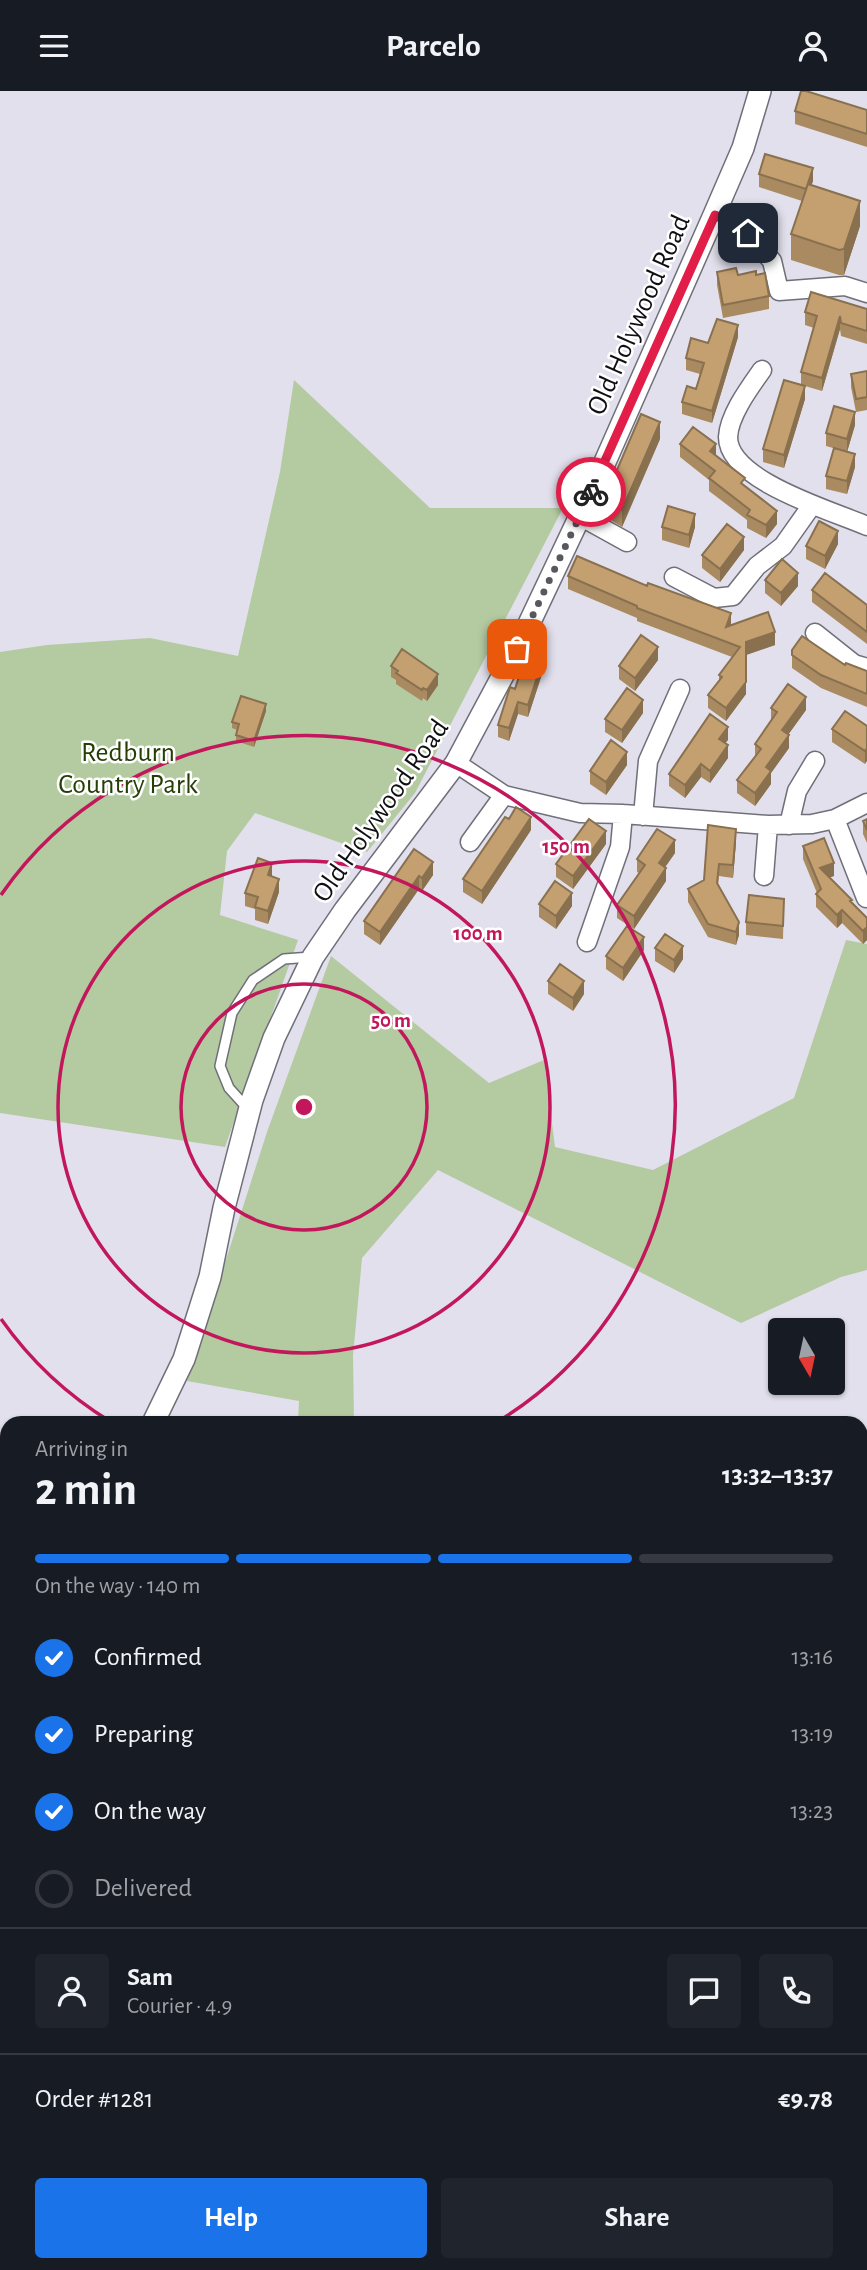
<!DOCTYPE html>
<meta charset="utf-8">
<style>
body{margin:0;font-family:"Alegreya Sans",sans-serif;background:#20242c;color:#f1f3f6;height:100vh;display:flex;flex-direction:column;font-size:26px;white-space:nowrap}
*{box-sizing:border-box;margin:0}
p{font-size:23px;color:#9ea1a6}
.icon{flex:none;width:38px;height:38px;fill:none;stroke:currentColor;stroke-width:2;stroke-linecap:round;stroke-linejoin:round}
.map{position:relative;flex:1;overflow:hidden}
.sheet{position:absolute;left:0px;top:1325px;width:868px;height:856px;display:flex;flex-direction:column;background:#171b24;border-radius:21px 21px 0 0;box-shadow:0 2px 5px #0004}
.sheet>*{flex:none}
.needle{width:46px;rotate:171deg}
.buttons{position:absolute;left:768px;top:1227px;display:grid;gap:14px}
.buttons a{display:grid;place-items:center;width:77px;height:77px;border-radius:7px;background:#171b24;box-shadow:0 2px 5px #0004;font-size:35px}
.pin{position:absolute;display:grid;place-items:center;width:60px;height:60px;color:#fff;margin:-30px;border-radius:14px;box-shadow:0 4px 10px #0006}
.courier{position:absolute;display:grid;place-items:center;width:70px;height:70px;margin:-35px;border:5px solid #e11d48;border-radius:50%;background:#fff;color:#222;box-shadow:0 2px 9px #0007}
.overview em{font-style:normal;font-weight:600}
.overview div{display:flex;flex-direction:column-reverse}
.overview{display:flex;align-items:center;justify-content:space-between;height:119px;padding:0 35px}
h1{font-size:46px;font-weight:600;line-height:52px}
.bar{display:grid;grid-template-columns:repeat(4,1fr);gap:10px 7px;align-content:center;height:84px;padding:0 35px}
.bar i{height:9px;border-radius:5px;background:#363941}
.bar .on{background:#1a73e8}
.bar p{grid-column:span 4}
.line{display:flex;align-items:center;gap:18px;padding:0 35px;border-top:2px solid #363941}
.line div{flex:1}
.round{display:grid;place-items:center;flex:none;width:74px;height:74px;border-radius:7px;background:#20242c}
ol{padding:0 35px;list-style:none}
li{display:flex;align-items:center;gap:21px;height:77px}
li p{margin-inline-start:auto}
li .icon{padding:7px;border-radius:50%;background:#1a73e8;color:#fff;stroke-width:4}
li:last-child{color:#9ea1a6}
li i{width:38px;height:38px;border:4px solid #363941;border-radius:50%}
.button{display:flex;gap:14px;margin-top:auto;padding:14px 35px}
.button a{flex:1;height:80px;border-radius:7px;background:#1a73e8;color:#fff;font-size:28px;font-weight:600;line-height:80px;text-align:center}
.button a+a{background:#20242c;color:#f1f3f6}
header{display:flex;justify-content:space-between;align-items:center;height:91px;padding:0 35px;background:#171b24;font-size:32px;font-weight:600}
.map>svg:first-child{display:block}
.green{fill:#b4caa1}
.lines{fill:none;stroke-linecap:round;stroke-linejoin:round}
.service-casing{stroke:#6f6f79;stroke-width:12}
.minor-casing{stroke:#6f6f79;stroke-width:21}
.tertiary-casing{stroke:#6f6f79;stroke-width:24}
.service{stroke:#fff;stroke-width:9}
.minor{stroke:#fff;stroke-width:18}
.tertiary{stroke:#fff;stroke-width:21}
.wall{fill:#a98a61}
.shaded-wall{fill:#89704f}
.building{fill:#c4a071;stroke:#89704f;stroke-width:2}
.done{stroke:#58585f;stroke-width:7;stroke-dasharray:0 12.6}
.route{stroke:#e11d48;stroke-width:9}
.ring{fill:none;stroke:#c2185b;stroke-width:3.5}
.labels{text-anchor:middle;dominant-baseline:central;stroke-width:5;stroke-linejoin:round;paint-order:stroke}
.street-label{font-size:28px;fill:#0f0f13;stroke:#fff}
.park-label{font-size:28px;fill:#253e05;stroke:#fff}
.centre{fill:#c2185b;stroke:#fff;stroke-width:3.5}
.ring-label{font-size:21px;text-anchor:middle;font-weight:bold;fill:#c2185b;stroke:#fff;stroke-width:5;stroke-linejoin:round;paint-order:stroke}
</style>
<header><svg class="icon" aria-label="menu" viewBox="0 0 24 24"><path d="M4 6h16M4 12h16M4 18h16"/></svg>Parcelo<svg class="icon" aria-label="person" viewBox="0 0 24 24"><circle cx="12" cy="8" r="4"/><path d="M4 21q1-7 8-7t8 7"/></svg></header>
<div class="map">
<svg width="867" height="2179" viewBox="0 0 867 2179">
<rect width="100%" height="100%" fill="#e1e0ec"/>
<path class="green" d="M294,289L430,417H563L415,702L367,761L255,722L227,760L220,824L298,849L225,1056L0,1022V561L47,554L150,547L238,565L280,381Z
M846,849L867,853V1179L841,1186L741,1232L438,1079L362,1167L353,1265L354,1332H298L299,1310L187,1290L267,1041L331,865L489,992L544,969L555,1056L653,1079L794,1007Z
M867,1603V1803L861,1809V1608Z"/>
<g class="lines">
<g class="service-casing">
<path id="service" d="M248,1018L229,997L220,975L232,922L253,889L284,868L311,866
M0,1834L7,1841
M0,1929L7,1924
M0,1945L7,1937
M861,1966L867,1960
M0,2078L7,2082
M28,2174L29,2179
M478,2174L486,2178
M185,2179L188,2174"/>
</g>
<g class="minor-casing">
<path id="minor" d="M714,124L748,142L772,170L779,200L845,195L867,202
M762,279C750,296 729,324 728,346C728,390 833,420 867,435
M580,425L627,451
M674,486L714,507L733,505L757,475L783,455L812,414
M815,542L854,573L867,577
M456,672L504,704L580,722L623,723L768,734L812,733L835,728L867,712
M643,725L648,670L680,598
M835,728L866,807
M789,734L797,700L815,670
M470,751L504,704
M764,785L768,734
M587,851L620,756L623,723"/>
</g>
<g class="tertiary-casing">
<path id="tertiary" d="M153,1332L184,1268L210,1186L224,1117L252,1009L274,947L313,866L345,819L456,672L517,558L597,389L714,124L743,57L760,0
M0,1514L7,1506"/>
</g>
<use href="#service" class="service"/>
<use href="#minor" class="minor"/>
<use href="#tertiary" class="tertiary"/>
</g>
<path class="wall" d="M867,19V56L795,33V20Z
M759,83L813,90L811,94L860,135L844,184H839L791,169V143L802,110L759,96Z
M717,181L738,184H756L769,205V218L723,227L717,194Z
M867,218V253L841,245L840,238L822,300L805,295V308L784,377L763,371V358L801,294V281L814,237L805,234V221Z
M738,246L712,332L682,323V311L696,298L700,283L686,279V267L708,252Z
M867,280V319L856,321L851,296V283Z
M855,334L847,361L826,355V342Z
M660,348L622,436L604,425V409Z
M680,353L716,364L745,396L777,433L766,447L747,437V429L709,400V389L680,366Z
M855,376L847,403L826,398V385Z
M662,436H695L689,457L662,449Z
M838,453L825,478L806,468V455Z
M744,459L720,491L702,477V464Z
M568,485L731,534L775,554L746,564V603L726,630L708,617V604L719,590V584L732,566L637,530V527L568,498Z
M765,489L798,495L781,515L765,502Z
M812,499L867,514V553L812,511Z
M792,559L867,580V616L821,597L792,577Z
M658,569L635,600L619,588V575Z
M391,575L438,594L427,610L423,607L422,610L396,593V589L391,586Z
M544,577L528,626L518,623L509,650L498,646V634L515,598Z
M771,617L806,619L788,644L789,657L771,682V693L755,715L737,702V689L755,666V653L771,629Z
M266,620L254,656L236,650V644L237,639L232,637V631Z
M643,622L622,652L605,641V628Z
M867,635L865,673L832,651V638Z
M728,649L725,652L728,667L710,692L701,686L685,707L669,695V683Z
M627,674L606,704L590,693V680Z
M867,728V752L863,743V730Z
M531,739L482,813L463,801V788Z
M736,751L733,787L719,785L718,794L739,844L736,854L708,846L688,811V798L704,789Z
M606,753L573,798L556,786V773Z
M803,755L834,785L830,786L867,827V849L863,853L842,832L837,837L816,816V803L817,802L803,768Z
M414,758L433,784L422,800L419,798L380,854L364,843V830Z
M675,762L665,776L666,790L634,838L617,827V814L639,782L637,781V768Z
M279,801L268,833L255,829V818L245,815V802Z
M784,808L783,848L746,844V831Z
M539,813L572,815L556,838L539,826Z
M655,857L683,868L674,882L655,870Z
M644,859L623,890L606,878V865Z
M548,890L584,903L573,920L548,903Z
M0,1564L7,1571V1650L0,1643Z
M0,1714L7,1720V1778L0,1773Z
M7,2024V2053L0,2050V2025Z
M867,2057V2179H855L850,2174H861V2062Z
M85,2174H158V2179H96Z
M594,2174H681L685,2179H599Z
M821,2174H839L832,2179H826Z"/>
<path class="shaded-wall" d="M813,77V90L806,111V98Z
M860,110V135L844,184V158Z
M840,225V238L822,300V287Z
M738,234V246L712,332V320Z
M805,295V308L784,377V364Z
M855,321V334L847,361V348Z
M660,331V348L622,436V419Z
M716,353V366L710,360Z
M855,363V376L847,403V390Z
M777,420V433L766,447V434Z
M695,423V436L689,457V444Z
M838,440V453L825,478V465Z
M744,446V459L720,491V478Z
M798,482V495L781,515V502Z
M731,522V535L726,536Z
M775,541V554L746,564V603L726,630V617L746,551Z
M658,556V569L635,600V587Z
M544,565V577L528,626V614Z
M438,583V594L427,610V599Z
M806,606V619L782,652V639Z
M643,609V622L622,652V639Z
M518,611V623L509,650V637Z
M266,613V620L254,656V650Z
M728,636V649L719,660V648Z
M789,644V657L771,682V693L755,715V702L766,676Z
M728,654V667L710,692V680Z
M867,657V670L865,673V660Z
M627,661V674L606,704V691Z
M701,673V686L685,707V694Z
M531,726V739L482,813V800Z
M736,738V751L733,787V774Z
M606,740V753L573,798V785Z
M675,749V762L659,785V772Z
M433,771V784L422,800V787Z
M272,772V785L268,797V784Z
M834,772V785L820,790V777Z
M666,777V790L634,838V825Z
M419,785V798L380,854V841Z
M279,788V801L268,833V820Z
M572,802V815L556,838V825Z
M842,819V832L837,837V824Z
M739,831V844L736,854V841Z
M867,836V849L863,853V840Z
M644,846V859L623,890V877Z
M683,855V868L674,882V869Z
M584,890V903L573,920V907Z
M7,1874V1893L0,1901V1881Z
M156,2174H158V2179H153Z
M245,2174H251V2179H242Z
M829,2174H839L832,2179H829Z"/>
<path class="building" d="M801,0H806L867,19V43L795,20Z
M765,63L813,77L806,98L759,83Z
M808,93L860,110L844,158L839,159L791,143Z
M736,177L738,184L756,180V184L765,182L769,205L723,214L717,181Z
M811,201L867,218V240L841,232L840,225L822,287L801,281L817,225L805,221Z
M717,228L738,234L712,320L682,311L687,295L696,298L704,272L686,267L691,247L708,252Z
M867,280V306L856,308L851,283Z
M784,289L805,295L784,364L763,358Z
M834,315L855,321L847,348L826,342Z
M641,323L660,331L622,419L604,409Z
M693,336L716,353L710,360L745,387L741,392L777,420L766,434L747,424L750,419L709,387L715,380L680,353Z
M834,357L855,363L847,390L826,385Z
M668,415L695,423L689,444L662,436Z
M819,430L838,440L825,465L806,455Z
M727,433L744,446L720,478L702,464Z
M577,465L647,495L648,492L731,522L726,536L768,521L775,541L746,551V591L726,617L708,604L722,586L719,584L740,556L637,517V515L568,485Z
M782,468L798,482L781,502L765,489Z
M825,482L867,514V541L812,499Z
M641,544L658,556L635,587L619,575Z
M802,545L845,574L846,572L867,580V603L821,584L792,564V559Z
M402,558L438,583L427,599L423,597L422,599L396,582L398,580L391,575Z
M527,560L544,565L528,614L518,611L509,637L498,634L510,596L515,598Z
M788,593L806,606L782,639L789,644L766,676L771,680L755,702L737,689L761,658L755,653L777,621L771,617Z
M627,597L643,609L622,639L605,628Z
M241,605L266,613L254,650L236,644L239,633L232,631Z
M845,620L867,635V657L865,660L832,638Z
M710,623L728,636L719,648L728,654L710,680L701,673L685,694L669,683Z
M611,649L627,661L606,691L590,680Z
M516,716L531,726L482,800L463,788L505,726L509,728Z
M589,728L606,740L573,785L556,773Z
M867,728V739L863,730Z
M708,734L736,738L733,774L719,773L717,792L739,831L736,841L708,833L688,798L704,789Z
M657,738L675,749L659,772L666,777L634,825L617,814L645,774L637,768Z
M824,747L834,772L820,777L852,809L850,810L867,827V836L863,840L842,819L837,824L816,803L821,798L803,755Z
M414,758L433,771L422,787L419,785L380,841L364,830Z
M258,767L272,772L268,784L279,788L268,820L255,816L258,806L245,802Z
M555,790L572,802L556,825L539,813Z
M749,804L784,808L783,835L746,831Z
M627,835L644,846L623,877L606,865Z
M665,843L683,855L674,869L655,857Z
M560,873L584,890L573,907L548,890Z
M0,1564L7,1571V1627L0,1621Z
M0,1714L7,1720V1754L0,1748Z
M0,1839L7,1846V1874L0,1881Z
M2,2021L7,2024V2040L0,2037V2025Z
M867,2057V2168L861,2161V2062Z
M113,2174H156L153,2179H124Z
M218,2174H245L242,2179H216Z
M318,2174H390L401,2179H315Z
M616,2174H681L685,2178L684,2179H621Z"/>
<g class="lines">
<path class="done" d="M517,558L591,401"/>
<path class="route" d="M591,401L715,124L748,142"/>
</g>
<g class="ring">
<circle cx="304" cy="1016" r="123"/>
<circle cx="304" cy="1016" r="246"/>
<path d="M111 1331A370 370 0 0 1 1 1228M1 804A370 370 0 1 1 497 1331"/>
</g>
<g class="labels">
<g class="street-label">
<text transform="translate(639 224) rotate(-66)">Old Holywood Road</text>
<text transform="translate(381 720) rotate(-55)">Old Holywood Road</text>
</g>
<g class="park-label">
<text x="128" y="662">Redburn<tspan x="128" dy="32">Country Park</tspan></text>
</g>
</g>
<circle cx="304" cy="1016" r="10" class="centre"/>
<g class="ring-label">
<text x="566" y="762">150 m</text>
<text x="478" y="849">100 m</text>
<text x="391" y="936">50 m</text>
</g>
</svg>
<div class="buttons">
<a><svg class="needle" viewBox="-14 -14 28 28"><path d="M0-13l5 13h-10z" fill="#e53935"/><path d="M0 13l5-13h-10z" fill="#9ea1a6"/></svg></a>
</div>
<div class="pin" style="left:517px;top:558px;background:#ea580c"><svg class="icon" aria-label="bag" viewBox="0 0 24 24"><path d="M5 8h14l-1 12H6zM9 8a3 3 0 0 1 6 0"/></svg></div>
<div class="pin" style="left:748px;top:142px;background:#1f2937"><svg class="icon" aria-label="home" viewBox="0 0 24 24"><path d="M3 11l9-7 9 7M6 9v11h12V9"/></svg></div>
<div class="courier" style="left:591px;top:401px"><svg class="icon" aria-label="bike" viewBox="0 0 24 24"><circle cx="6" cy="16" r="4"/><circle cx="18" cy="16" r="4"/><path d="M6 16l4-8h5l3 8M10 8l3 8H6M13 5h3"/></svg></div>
<section class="sheet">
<div class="overview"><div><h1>2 min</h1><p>Arriving in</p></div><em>13:32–13:37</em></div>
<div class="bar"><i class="on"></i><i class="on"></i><i class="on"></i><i></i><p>On the way · 140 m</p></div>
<ol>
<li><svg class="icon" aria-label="check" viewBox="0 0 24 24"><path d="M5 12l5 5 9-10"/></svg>Confirmed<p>13:16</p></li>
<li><svg class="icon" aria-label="check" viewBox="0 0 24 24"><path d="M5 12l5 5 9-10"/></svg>Preparing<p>13:19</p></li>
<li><svg class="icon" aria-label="check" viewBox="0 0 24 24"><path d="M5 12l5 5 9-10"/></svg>On the way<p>13:23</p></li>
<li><i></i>Delivered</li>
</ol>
<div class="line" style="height:126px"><a class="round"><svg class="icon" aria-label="person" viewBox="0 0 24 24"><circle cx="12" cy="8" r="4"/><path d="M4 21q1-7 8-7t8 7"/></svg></a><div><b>Sam</b><p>Courier · 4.9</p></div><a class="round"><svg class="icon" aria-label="chat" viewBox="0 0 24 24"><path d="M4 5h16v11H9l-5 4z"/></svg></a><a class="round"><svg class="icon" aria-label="phone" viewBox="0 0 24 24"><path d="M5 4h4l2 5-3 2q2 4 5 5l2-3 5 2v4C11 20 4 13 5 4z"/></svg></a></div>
<div class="line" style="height:91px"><div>Order #1281</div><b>€9.78</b></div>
<div class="button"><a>Help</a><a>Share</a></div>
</section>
</div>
